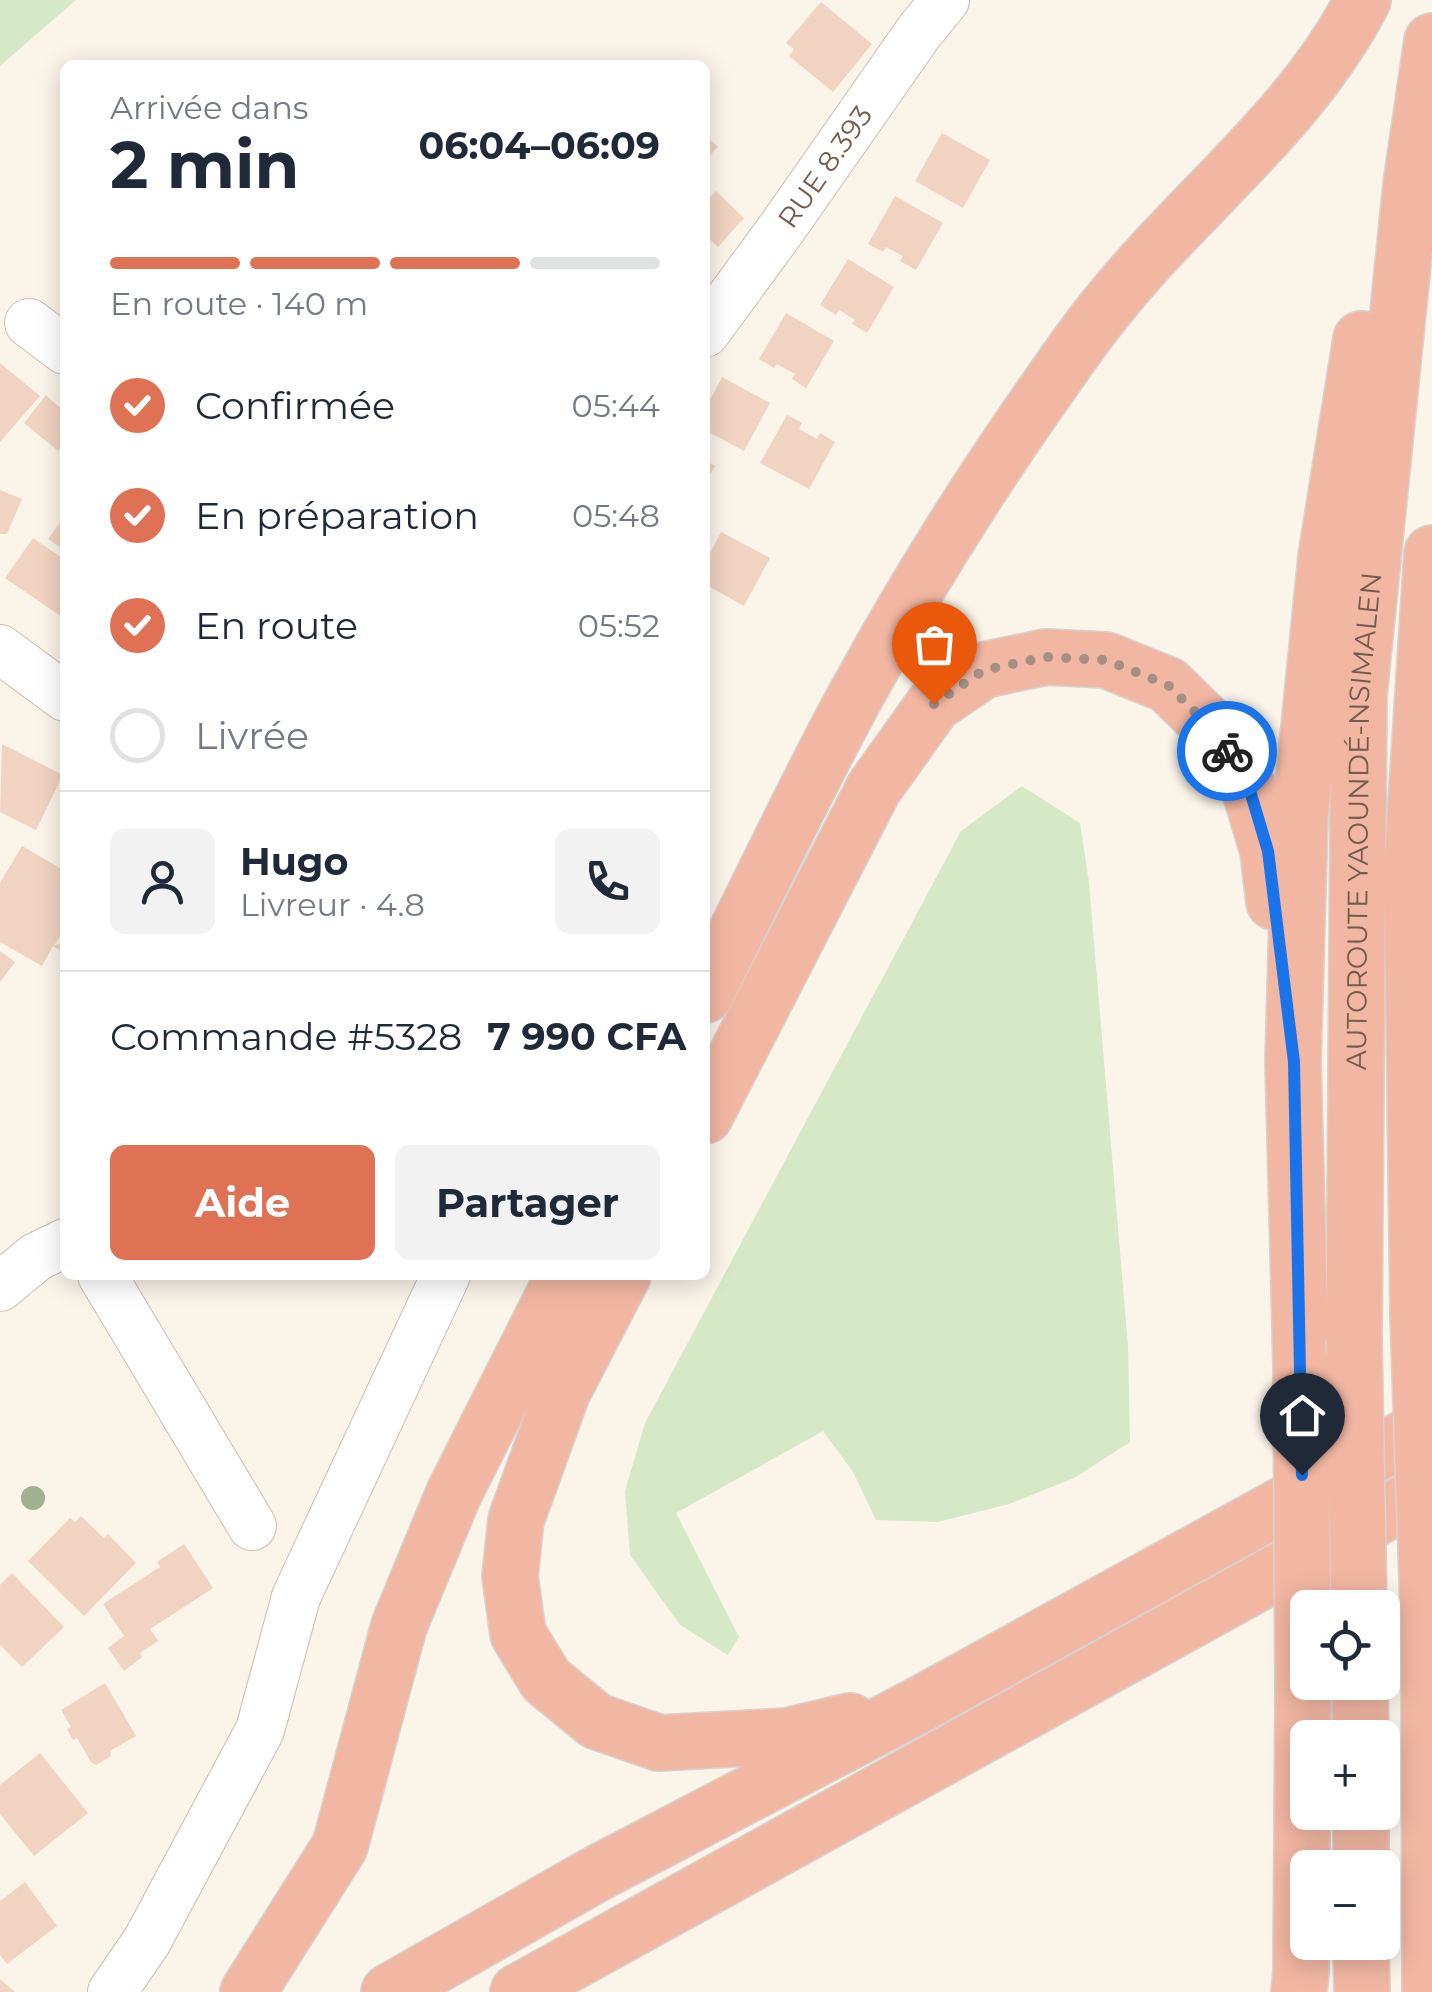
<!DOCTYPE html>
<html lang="fr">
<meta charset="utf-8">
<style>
body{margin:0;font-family:Montserrat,sans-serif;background:#f2f2f3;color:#1f2937;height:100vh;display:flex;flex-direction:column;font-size:38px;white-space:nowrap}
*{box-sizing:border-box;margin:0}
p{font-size:32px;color:#747a83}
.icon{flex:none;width:55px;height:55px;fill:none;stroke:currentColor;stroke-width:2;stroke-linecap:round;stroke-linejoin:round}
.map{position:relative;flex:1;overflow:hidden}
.drawer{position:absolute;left:60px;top:60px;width:650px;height:1220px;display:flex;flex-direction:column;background:#fff;border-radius:15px;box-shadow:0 5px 25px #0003}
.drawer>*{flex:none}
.buttons{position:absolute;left:1290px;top:1590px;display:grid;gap:20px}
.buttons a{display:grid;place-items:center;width:110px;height:110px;border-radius:15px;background:#fff;box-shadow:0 5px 25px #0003;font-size:50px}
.pin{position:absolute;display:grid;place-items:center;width:85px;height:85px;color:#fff;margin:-102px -42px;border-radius:50% 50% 50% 0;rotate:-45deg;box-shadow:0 0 10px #0007}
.pin .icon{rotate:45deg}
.courier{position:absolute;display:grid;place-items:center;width:100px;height:100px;margin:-50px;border:8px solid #1a73e8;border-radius:50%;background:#fff;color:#222;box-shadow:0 2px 12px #0007}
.summary em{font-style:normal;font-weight:700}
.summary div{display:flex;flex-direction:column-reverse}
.summary{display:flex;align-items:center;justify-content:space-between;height:170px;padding:0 50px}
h1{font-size:65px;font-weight:700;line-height:75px}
.bar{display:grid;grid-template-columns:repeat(4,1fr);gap:15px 10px;align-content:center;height:120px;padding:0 50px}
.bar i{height:12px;border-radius:8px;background:#e0e1e3}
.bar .selected{background:#df7254}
.bar p{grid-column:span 4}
.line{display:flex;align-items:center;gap:25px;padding:0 50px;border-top:2px solid #e0e1e3}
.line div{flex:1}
.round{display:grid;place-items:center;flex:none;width:105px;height:105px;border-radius:15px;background:#f2f2f3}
ol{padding:0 50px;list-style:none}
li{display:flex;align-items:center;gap:30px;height:110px}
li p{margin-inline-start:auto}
li .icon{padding:10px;border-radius:50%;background:#df7254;color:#fff;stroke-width:4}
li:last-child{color:#747a83}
li i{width:55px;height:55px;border:5px solid #e0e1e3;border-radius:50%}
.cta{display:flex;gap:20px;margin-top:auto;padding:20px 50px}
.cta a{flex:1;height:115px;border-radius:15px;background:#df7254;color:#fff;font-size:40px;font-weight:700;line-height:115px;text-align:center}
.cta a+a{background:#f2f2f3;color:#1f2937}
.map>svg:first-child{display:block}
.green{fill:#d5e9c7}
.building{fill:#f0d3c1}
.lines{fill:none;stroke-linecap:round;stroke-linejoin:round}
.minor-casing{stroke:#cdbcaf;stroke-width:50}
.highway-casing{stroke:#d8d1cd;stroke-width:58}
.minor{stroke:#fff;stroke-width:48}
.highway{stroke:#f2b7a3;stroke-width:55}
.highway-bridge-casing{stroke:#d8d1cd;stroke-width:58;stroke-linecap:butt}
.highway-bridge{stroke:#f2b7a3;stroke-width:55}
.tree{fill:#a0b18f}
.done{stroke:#a49184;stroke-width:10;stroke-dasharray:0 18}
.route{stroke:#1a73e8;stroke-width:12}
.labels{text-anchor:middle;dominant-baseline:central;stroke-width:8;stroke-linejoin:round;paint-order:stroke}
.street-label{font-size:28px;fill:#755b4d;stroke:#fef8ef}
</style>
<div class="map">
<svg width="1432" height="1992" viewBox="0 0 1432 1992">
<rect width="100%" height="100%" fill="#fbf4e9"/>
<path class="green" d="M0,0H76L0,66Z
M1022,786L1080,823L1089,883L1128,1346L1130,1442L1074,1478L1009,1504L938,1522L876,1520L853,1472L823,1431L676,1513L739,1637L728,1655L680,1625L630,1555L625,1491L645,1423L961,831Z"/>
<path class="building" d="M821,2L872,44L833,92L789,56L794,49L786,43Z
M942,133L990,160L963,208L915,181Z
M705,135L718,147L705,160Z
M716,191L744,218L718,247L705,235V202Z
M895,196L943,223L916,270L900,261L903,256L886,247L883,252L868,244Z
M848,259L894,287L867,333L852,324L855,320L839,310L836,315L820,305Z
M786,313L834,341L806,388L792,379L795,374L777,364L774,368L759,359Z
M0,363L40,396L0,442Z
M722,377L770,403L744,451L705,430V409Z
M46,395L59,407L65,399V441L58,451L24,423Z
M787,415L802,423L799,429L817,439L820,433L835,442L809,489L760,463Z
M705,460L715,466L705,483Z
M0,490L22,499L7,534H0Z
M65,516V551L48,539Z
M721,532L770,558L744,606L705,584V563Z
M33,538L65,560V619L5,578Z
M2,744L63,775L36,830L0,812Z
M22,846L65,871V927L54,946L65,941V953L53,946L42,966L0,942V883Z
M0,951L15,962L0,982Z
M81,1516L104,1538L108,1534L136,1563L84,1616L28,1561L70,1518L75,1522Z
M184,1544L213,1588L150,1629L158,1641L140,1653L142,1657L124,1671L108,1648L124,1636L103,1604L160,1567L157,1562Z
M12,1573L64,1627L22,1667L0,1645V1585Z
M105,1683L136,1736L110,1751L111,1756L96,1765L91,1762L77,1738L73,1740L67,1729L71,1727L61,1710Z
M40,1753L88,1813L34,1856L0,1814V1785Z
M25,1882L57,1926L7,1964L0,1955V1901Z
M0,1979L15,1992H0Z"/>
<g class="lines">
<g class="minor-casing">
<g id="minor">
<path d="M29,323L65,350"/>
<path id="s1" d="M705,333L782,228L919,32L945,0"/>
<path d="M0,649L65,697"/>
<path d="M102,1275L252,1526"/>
<path d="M0,1287L36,1257L65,1243"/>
<path d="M112,1992L147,1941L260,1730L296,1597L446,1275"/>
</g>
</g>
<g class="highway-casing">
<g id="highway">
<path d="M705,995C755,896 802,794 855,697C911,594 972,496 1039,400C1061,369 1082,337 1106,308C1190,202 1300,122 1363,0"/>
<path d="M705,1116L874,788L934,704L984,670L1046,657L1106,660L1168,685L1217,733L1250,791L1268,851L1274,902"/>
<path d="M623,1275L562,1393L516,1520L510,1576L518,1634L546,1680L596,1721L659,1743L787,1736L850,1721"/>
<path d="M1418,1315L1412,866L1432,553"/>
<path id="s2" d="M1354,1339L1359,695L1411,185L1432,41"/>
<path d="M1301,1365L1293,1061L1300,817L1326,557L1361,339"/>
<path d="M1429,1638L1430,1992"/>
<path d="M1360,1682L1361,1738"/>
<path d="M1361,1812V1868"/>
<path d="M1361,1942L1362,1992"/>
<path d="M248,1992L340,1846L399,1626L454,1493L564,1275"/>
<path d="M389,1992L596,1874L917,1706L1432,1423"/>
<path d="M518,1992L1392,1509L1432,1491"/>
<path d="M1299,1992L1301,1972L1303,1696"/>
</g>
</g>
<use href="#minor" class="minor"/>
<use href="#highway" class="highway"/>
<g class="highway-bridge-casing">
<path id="highway-bridge" d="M1418,1315L1429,1638
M1354,1339L1359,1608
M1301,1365L1303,1696"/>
</g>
<use href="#highway-bridge" class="highway-bridge"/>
</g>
<circle class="tree" cx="33" cy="1498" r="12"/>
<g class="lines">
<path class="done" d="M934,704L984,670L1046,657L1106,660L1168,685L1217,734L1227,751"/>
<path class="route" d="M1227,751L1250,791L1268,851L1294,1062L1302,1475"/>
</g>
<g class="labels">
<g class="street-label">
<text stroke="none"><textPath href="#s1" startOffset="205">RUE 8.393</textPath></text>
<text stroke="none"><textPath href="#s2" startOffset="518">AUTOROUTE YAOUNDÉ-NSIMALEN</textPath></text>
</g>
</g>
</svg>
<div class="buttons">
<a><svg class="icon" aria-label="locate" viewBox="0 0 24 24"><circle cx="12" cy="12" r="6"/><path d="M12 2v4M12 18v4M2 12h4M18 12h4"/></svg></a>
<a>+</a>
<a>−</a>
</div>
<div class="pin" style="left:934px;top:704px;background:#ea580c"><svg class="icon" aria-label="bag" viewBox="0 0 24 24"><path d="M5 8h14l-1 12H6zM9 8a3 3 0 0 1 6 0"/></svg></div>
<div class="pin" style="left:1302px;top:1475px;background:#1f2937"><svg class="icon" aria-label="home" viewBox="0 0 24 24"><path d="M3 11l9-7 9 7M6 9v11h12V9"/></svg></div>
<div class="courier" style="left:1227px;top:751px"><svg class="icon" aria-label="bike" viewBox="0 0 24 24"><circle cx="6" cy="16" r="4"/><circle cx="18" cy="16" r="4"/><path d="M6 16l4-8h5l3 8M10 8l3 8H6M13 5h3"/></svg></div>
<section class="drawer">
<div class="summary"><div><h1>2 min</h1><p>Arrivée dans</p></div><em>06:04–06:09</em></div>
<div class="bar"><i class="selected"></i><i class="selected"></i><i class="selected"></i><i></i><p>En route · 140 m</p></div>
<ol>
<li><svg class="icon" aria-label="check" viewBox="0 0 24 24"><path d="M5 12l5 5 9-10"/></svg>Confirmée<p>05:44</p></li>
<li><svg class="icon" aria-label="check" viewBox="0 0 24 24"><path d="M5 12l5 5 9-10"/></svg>En préparation<p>05:48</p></li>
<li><svg class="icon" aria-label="check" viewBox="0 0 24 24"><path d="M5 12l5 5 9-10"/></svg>En route<p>05:52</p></li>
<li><i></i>Livrée</li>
</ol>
<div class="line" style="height:180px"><a class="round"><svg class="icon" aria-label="person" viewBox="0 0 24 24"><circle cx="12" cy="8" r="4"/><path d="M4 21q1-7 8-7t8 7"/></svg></a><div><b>Hugo</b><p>Livreur · 4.8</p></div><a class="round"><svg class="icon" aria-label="phone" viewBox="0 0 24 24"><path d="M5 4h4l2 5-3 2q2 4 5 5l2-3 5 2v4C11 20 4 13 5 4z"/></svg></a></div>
<div class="line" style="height:130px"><div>Commande #5328</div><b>7 990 CFA</b></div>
<div class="cta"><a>Aide</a><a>Partager</a></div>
</section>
</div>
